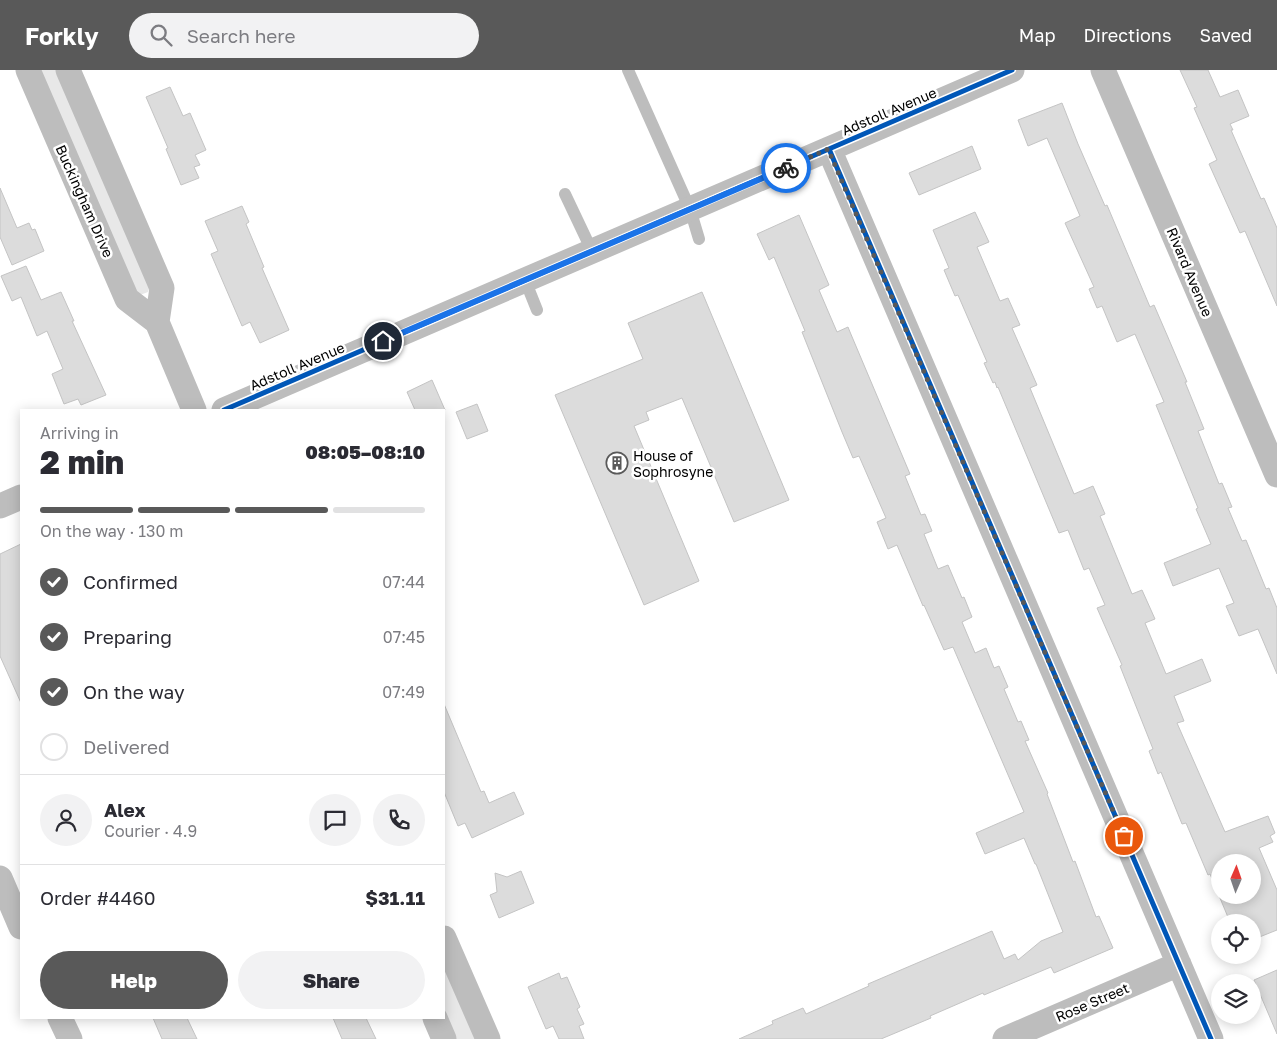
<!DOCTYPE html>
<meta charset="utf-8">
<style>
body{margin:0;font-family:"Golos Text",sans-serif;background:#f2f2f3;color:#2b2b33;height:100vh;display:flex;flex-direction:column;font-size:19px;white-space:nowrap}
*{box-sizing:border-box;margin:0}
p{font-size:16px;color:#7c7c81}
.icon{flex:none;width:28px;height:28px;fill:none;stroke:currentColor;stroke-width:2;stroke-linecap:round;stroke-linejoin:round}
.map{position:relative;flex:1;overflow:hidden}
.side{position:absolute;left:20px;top:339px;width:425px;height:610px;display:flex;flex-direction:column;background:#fff;border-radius:0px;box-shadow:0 2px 12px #0003}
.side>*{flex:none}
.needle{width:32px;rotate:2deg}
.tools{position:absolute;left:1211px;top:784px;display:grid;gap:10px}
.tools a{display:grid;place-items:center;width:50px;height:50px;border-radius:50%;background:#fff;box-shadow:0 2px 12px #0003;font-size:25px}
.pin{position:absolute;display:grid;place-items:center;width:42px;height:42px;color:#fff;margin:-21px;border:2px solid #fff;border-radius:50%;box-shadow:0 1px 5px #0007}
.courier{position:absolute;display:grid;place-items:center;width:50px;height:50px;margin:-25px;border:4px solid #1a73e8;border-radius:50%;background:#fff;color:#222;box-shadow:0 1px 6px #0007}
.headline em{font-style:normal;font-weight:800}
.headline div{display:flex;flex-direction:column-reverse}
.headline{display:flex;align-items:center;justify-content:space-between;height:85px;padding:0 20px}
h1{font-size:32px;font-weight:800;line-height:38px}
.bar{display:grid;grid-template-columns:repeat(4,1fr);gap:8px 5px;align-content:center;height:60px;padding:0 20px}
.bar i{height:6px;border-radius:4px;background:#e1e1e2}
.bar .on{background:#595959}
.bar p{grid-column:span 4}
.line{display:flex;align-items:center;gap:12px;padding:0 20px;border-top:1px solid #e1e1e2}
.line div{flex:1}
.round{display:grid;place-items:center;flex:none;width:52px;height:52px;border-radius:26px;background:#f2f2f3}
ol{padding:0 20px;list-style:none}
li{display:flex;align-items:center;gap:15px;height:55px}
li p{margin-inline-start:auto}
li .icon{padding:5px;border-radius:50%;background:#595959;color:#fff;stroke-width:4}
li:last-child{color:#7c7c81}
li i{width:28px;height:28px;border:2px solid #e1e1e2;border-radius:50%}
.button{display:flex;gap:10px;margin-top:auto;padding:10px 20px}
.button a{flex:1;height:58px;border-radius:30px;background:#595959;color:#fff;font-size:20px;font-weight:800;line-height:58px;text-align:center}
.button a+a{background:#f2f2f3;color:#2b2b33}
header{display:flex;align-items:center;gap:30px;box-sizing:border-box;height:70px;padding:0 25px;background:#595959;color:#fff}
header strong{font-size:24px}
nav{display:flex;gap:28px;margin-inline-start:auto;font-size:18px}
.search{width:350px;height:45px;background:#f2f2f3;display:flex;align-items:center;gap:12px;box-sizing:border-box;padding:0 18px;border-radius:28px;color:#7c7c81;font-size:19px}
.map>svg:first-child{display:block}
.green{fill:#e8e8e8}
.building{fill:#dcdcdc;stroke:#c4c4c4;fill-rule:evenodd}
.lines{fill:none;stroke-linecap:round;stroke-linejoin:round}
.service{stroke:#bdbdbd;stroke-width:12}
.minor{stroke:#bdbdbd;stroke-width:25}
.cycleway-casing{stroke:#fff;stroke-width:8}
.cycleway{stroke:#0057b8;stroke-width:5}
.done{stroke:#595959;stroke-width:5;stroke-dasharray:0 9}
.route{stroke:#1a73e8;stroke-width:6}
.labels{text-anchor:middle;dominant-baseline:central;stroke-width:5;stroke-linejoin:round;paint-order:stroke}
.street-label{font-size:14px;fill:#000;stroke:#fff}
.poi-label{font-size:14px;fill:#000;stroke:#fff;text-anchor:start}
</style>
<header>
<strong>Forkly</strong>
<div class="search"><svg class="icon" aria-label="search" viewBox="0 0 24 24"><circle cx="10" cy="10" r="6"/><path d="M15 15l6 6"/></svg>Search here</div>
<nav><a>Map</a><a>Directions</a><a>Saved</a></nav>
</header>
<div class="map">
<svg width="1277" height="969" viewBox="0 0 1277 969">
<rect width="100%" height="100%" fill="#fff"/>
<path class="green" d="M37,0H58L151,214L148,222L140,225L132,218Z
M444,893L477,969H456L444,941Z"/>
<path class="building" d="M1180,0H1208L1220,27L1238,20L1249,46L1230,54L1233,60H1231L1261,129L1264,128L1277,158V236L1245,161L1240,163L1209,94L1217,90L1194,38L1197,37Z
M170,17L183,46L190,43L206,80L195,85L200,95L194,97L199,108L181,115L166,79L168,78L146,27Z
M1062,33L1078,74L1105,136L1107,135L1150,237L1154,235L1167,265L1187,312H1185L1204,359L1198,361L1219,414L1222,413L1232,437L1228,438L1242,471L1246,470L1266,519L1269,518L1277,538V604L1258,559L1239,566L1226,536L1234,533L1219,498L1173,516L1164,493L1211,474L1196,439L1198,438L1156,335L1164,332L1135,264L1117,272L1102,236L1097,238L1089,219L1094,217L1065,153L1080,146L1047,68L1028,76L1018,50Z
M972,76L981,99L919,125L909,103Z
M0,118L17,158L29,153L32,160L35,159L44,181L12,195L0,167Z
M242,136L249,152L246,154L264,197L262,198L289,260L260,273L250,252L242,256L211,184L218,181L205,151Z
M975,142L989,172L977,177L1000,231L1008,228L1020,255L1012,258L1037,315L1030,318L1074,424L1093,416L1105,444L1100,446L1132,524L1142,520L1155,549L1145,553L1166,604L1202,589L1211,611L1174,626L1184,651L1177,653L1225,762L1268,746L1275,763L1270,766L1273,772L1259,778L1277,820V860L1252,870V852H1230L1210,804L1208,805L1186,753L1182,754L1161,702L1158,704L1149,681L1153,679L1120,596L1122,595L1097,538L1105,535L1089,498L1084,500L1068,460L1059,463L998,317L997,318L995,312L993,313L984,293L987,292L958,225L955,226L944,200L949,198L933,160ZM1220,792H1252V825H1220Z
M799,145L829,215L819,220L837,262L848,257L850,262L910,404L905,406L921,445L925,444L932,461L924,464L938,499L948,495L962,528L964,527L972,547L962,552L975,583L986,578L994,598L999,596L1008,617L1004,619L1018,652L1021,651L1029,670L1025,671L1048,723L1047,724L1073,792L1075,791L1096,847L1099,846L1113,878L1054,903L1051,897L984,925L983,923L930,946L931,948L881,969H739L773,954L772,951L803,938L806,944L869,916L868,914L992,861L1004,889L1015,884L1018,890L1041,871L1063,862L1036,794H1035L1024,768L985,784L976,763L1024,742L953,577L944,580L924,535L923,536L897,475L888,479L877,452L886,448L859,386L853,388L842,362L802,262L805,261L774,187L769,190L757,164Z
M26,196L41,230L61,222L74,251H72L106,325L81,335L78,329L64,334L52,304L63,299L47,261L37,266L21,227L12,231L1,206Z
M702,222L789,430L734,452L682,328L646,342L649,350L634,356L699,511L644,535L555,325L643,289L628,253Z
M432,310L445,340H415L407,322Z
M477,334L488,361L467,369L456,342Z
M21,474V633L0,586V484Z
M444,634L481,722L484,721L489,733L514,722L524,744L472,768L465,753L458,756L444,722Z
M521,801L534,833L499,848L490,825L497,822L495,803L507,807Z
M1277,900V964L1254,910Z
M559,903L561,909L567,907L580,937L577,939L584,954L579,956L584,969H559L553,956L546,959L528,917Z
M153,948H187L197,969H162Z
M333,948H366L376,969H342Z"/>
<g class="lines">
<path class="service" d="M628,0L690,139L699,169
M565,124L592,181
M525,210L537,240"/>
<path class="minor" d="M28,0L127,229L157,252L194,340
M68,0L162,218L157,252
M1103,0L1277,405
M829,79L1211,969
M224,340L1012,0
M0,436L21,427
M0,808L21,857
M444,868L488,969
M60,948L70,969
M435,948L444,969
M1005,969L1179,894"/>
<g class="cycleway-casing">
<path id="cycleway" d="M829,79L1211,969
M224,340L1012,0"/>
</g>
<use href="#cycleway" class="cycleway"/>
</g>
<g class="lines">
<path class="done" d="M786,98L828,79L1124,766"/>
<path class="route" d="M383,271L786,98"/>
</g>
<defs>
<g id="building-ring" transform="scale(1.125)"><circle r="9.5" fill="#fff" stroke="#595959" stroke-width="1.5"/><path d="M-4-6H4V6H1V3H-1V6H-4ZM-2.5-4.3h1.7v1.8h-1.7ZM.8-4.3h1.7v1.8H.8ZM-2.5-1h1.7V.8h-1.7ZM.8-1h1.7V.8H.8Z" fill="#595959"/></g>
</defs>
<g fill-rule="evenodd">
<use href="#building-ring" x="617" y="393"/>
</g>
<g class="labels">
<g class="street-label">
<text transform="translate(889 41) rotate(-23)">Adstoll Avenue</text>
<text transform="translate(85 131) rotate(66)">Buckingham Drive</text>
<text transform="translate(1190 202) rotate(67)">Rivard Avenue</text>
<text transform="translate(297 296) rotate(-23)">Adstoll Avenue</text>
<text transform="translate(1092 932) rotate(-23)">Rose Street</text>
</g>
<g class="poi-label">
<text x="633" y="385">House of<tspan x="633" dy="16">Sophrosyne</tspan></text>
</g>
</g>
</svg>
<div class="tools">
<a><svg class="needle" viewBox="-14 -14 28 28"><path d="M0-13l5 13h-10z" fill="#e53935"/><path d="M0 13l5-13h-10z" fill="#7c7c81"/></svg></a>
<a><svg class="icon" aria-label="locate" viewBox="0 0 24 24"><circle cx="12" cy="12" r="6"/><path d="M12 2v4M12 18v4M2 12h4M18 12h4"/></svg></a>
<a><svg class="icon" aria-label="layers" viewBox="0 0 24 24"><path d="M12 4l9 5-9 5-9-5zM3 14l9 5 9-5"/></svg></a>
</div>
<div class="pin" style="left:1124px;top:766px;background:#ea580c"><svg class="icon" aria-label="bag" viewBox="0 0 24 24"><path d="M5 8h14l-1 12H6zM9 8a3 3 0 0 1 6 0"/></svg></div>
<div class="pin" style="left:383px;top:271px;background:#1f2937"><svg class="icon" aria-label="home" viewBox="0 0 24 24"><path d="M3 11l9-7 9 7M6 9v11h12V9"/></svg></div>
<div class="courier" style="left:786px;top:98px"><svg class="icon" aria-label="bike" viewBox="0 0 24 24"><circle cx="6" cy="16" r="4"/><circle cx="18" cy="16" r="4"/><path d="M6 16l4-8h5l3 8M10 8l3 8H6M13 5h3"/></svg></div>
<section class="side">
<div class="headline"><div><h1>2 min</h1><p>Arriving in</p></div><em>08:05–08:10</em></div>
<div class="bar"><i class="on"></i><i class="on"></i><i class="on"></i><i></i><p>On the way · 130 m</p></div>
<ol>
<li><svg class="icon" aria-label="check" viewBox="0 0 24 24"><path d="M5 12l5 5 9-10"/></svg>Confirmed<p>07:44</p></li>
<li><svg class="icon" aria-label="check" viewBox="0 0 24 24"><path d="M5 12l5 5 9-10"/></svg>Preparing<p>07:45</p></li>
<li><svg class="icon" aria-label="check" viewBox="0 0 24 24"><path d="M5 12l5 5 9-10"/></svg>On the way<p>07:49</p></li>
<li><i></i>Delivered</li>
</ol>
<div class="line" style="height:90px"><a class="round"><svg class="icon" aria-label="person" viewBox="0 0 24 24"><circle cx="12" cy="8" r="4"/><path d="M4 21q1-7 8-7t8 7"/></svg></a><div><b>Alex</b><p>Courier · 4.9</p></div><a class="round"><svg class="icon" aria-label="chat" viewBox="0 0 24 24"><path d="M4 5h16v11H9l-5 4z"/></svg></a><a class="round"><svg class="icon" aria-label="phone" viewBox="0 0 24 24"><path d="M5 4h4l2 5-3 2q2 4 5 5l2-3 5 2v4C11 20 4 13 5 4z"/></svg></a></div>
<div class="line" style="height:65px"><div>Order #4460</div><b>$31.11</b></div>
<div class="button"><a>Help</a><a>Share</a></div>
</section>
</div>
